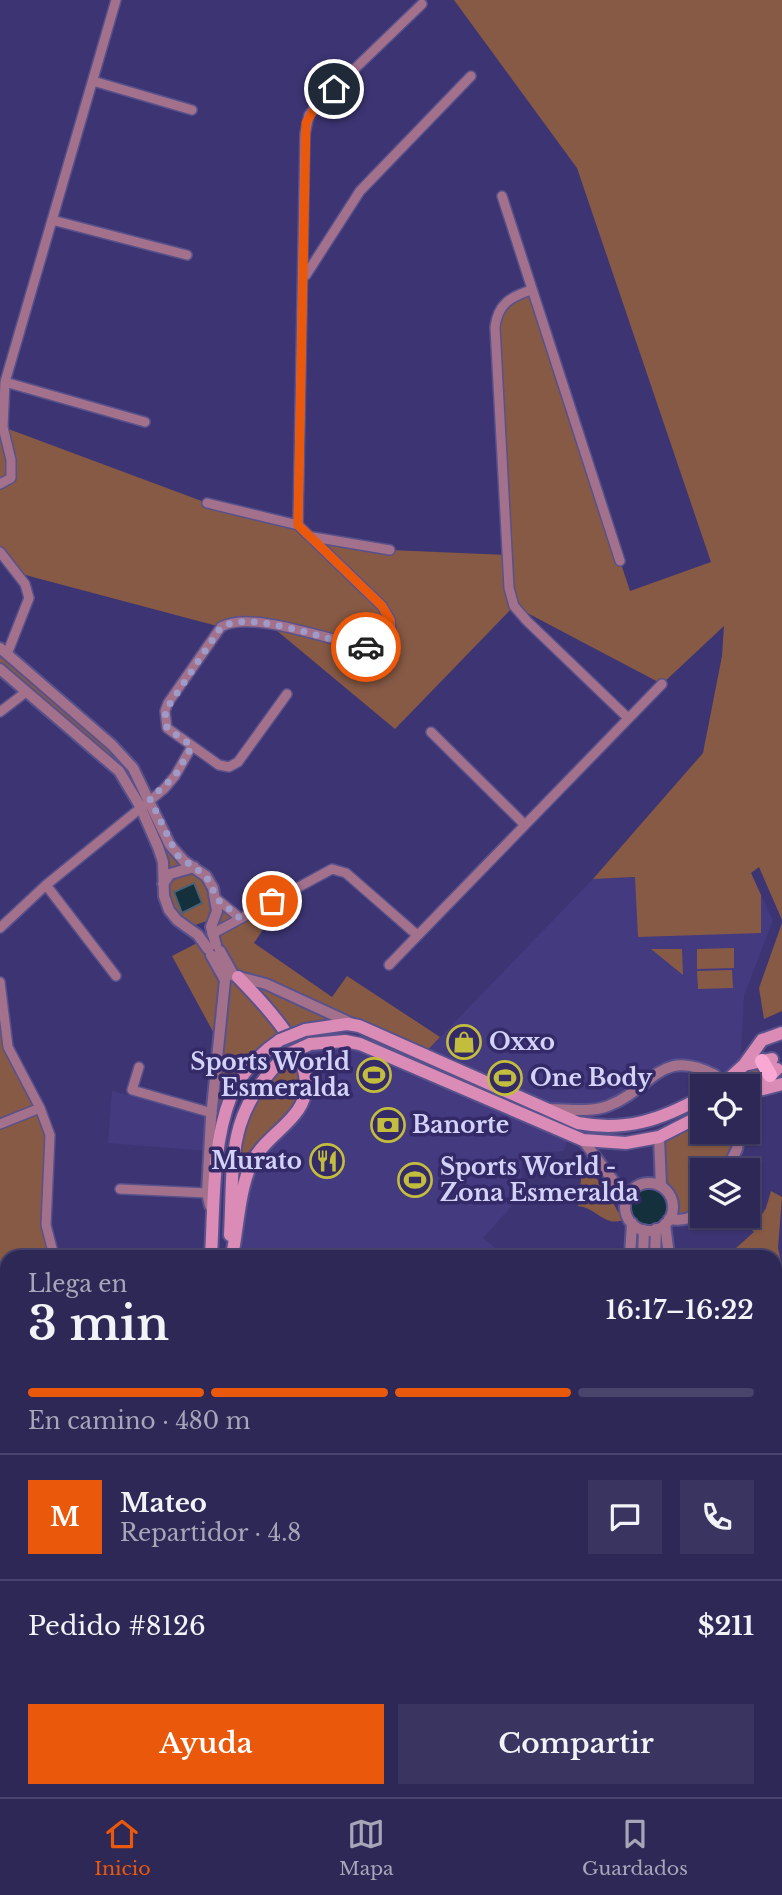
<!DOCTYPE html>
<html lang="es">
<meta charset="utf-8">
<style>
body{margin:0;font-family:"Libre Baskerville",serif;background:#3a3460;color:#f1f3f6;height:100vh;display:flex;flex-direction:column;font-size:26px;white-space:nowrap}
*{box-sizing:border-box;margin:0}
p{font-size:23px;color:#a7a6b9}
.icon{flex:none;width:38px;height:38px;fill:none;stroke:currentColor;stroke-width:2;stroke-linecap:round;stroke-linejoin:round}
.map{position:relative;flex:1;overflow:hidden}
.drawer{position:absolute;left:0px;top:1250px;width:782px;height:548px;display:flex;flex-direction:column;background:#2e2856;border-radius:21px 21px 0 0;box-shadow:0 2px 5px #0004,0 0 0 2px #49446c}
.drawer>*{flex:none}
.buttons{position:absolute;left:690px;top:1074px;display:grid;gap:14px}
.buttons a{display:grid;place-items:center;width:70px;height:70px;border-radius:0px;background:#2e2856;box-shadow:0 2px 5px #0004,0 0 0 2px #49446c;font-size:35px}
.pin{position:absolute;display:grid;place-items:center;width:60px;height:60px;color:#fff;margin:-30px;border:4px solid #fff;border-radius:50%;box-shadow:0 2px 7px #0007}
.courier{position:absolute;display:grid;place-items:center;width:70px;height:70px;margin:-35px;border:5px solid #ea580c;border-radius:50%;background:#fff;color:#222;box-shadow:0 2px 9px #0007}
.head em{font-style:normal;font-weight:600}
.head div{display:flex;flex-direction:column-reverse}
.head{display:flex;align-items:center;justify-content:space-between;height:119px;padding:0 28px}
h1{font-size:46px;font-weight:600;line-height:52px}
.bar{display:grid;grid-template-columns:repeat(4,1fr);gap:10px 7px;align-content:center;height:84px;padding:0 28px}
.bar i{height:9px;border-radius:5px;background:#49446c}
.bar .active{background:#ea580c}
.bar p{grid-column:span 4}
.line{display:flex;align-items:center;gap:18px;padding:0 28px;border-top:2px solid #49446c}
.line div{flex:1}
.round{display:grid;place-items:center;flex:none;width:74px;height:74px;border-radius:0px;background:#3a3460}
.button{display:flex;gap:14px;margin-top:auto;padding:14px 28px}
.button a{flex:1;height:80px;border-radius:0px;background:#ea580c;color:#fff;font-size:28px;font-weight:600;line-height:80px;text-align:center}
.button a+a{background:#3a3460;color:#f1f3f6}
.tabs{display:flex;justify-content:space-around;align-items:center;height:98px;border-top:2px solid #49446c;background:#2e2856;font-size:19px;color:#a7a6b9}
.tabs a{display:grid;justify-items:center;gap:4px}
.tabs .active{color:#ea580c}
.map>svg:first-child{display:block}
.built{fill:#443a80}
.green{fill:#875a45}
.water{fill:#13303c;stroke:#4d6174;stroke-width:2}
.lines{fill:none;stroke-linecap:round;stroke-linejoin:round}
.minor-casing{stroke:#58518b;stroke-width:12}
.tertiary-casing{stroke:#58518b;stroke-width:14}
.secondary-casing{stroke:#58518b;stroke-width:16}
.primary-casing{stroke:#58518b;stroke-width:18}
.minor{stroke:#a4718c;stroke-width:9}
.tertiary{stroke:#a4718c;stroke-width:10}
.secondary{stroke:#da8bb6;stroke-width:12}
.primary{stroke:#f9a7d3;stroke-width:14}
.secondary-bridge-casing{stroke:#58518b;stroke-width:16;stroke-linecap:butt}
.secondary-bridge{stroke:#da8bb6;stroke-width:12}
.done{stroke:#9e9bc9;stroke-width:7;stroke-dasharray:0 12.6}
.route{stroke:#ea580c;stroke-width:9}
.labels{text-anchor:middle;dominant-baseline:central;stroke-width:7;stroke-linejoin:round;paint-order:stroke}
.poi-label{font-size:23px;font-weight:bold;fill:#d3d2f8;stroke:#332a67;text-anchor:start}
</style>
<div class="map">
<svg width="782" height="1797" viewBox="0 0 782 1797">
<rect width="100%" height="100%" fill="#3d3573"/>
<path class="built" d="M751,873L773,920L744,995L740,1069L733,1075H715L679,1065L608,1106L545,1108L423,1055L593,879Z
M345,1041L569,1136L564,1151L540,1152L521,1164V1187L515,1202L483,1238L505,1256H232L247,1182L310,1044Z
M112,1091L211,1118L210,1151L108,1143Z
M7,1650V1790H267L271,1797H0V1656Z
M282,1790H436L439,1797H285Z"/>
<path class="green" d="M454,0H782V920L759,867L751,873L761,895V933L638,937L635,877L593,879L703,753L722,656L724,626L662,684L514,606L395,729L270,625L221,627L14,572L0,552V380L5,382L3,427L207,503L298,525L312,536L390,550L507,555L497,313L531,290L630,591L711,562L577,168Z
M0,648L123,755L170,845L194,867L218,900L240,918L252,912L268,922L254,943L332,997L347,976L440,1037L423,1055L359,1026L280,1040L231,1095L213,1218L217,1039L172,956L203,940L211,955L221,947L213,919L189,927L164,896L163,862L119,771L0,669Z
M782,923V1011L764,1019L759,988Z
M734,948V968L697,969V949Z
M651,949H682L683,975Z
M732,970L733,988L698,989L697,971Z
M0,982L5,1036L47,1123L46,1209L54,1256H7V1327L0,1326Z
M286,1055L301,1063L304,1095L254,1159L232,1199L242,1115Z
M752,1063L770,1075L747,1087H730L728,1083Z
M702,1115V1132H740L726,1171H702V1209L669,1219L672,1200L664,1188L659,1137Z
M583,1162L606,1190L618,1212L628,1218C605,1230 598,1208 578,1206Z
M771,1191L782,1197L778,1248L782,1266V1297H775V1256H727L754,1232L752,1230L766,1208Z
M775,1311H782V1409L775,1417Z
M775,1583L782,1604V1695L775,1685Z"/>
<path class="water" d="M194,883L202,903L182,913L174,892Z
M625 1206a24 24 0 1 1 48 0a24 24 0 1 1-48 0Z
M775,1333L782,1335V1396L775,1402Z"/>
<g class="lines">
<g class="minor-casing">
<path id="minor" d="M93,81L192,110
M502,196L620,561
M52,220L187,255
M306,275L360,191L471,76
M531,290C510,297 498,304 495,327L509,588L514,606L527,621L628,718
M5,382L145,422
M0,484L11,478V460L3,427L5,382L116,0
M207,503L298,525
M313,537L390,550
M0,552L25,584L29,598L7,654
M287,694L238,762L229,767L219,765L167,728L165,711L168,703L221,627C253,609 333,643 371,647L382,645L391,634L390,620L382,606L298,525L305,134L309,115L316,106L422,4
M0,712L26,692
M431,732L525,825
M46,885L116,976
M218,900L240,918
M0,928L46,885L164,789L175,776L192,746
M212,934L332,869L346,873L417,935
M389,965L662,684
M0,982L8,1047L40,1108L50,1135L46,1225L54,1256
M139,1067L132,1090L212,1113
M0,1124L40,1108
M120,1189L207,1193
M0,1581L7,1575
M775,1776L782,1784"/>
</g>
<g class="tertiary-casing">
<path id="tertiary" d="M0,648L112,745L133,768L170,845L184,861L206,876L213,888L217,911L211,927L216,945
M0,669L119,771L140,806L158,847L163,862L164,896L169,910L177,920L198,935L208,949
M163,884L170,874L194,867
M220,951L234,976
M235,976L266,984L353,1024
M548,1109C567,1109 589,1113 608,1106C653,1089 659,1046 715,1075
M659,1137L661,1186
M583,1140L626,1198
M726,1171L737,1149L740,1132
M625 1207a24 24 0 1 1 48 0a24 24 0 1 1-48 0Z
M210,1206L207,1193L211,1118L225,980L211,955
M669,1219C684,1221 691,1219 702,1209
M665,1224L669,1256
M630,1256L632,1223
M643,1256L644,1230
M655,1256L656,1229
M775,1297H782
M775,1311H782
M775,1632L782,1645
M775,1663L782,1677
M280,1790L283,1797"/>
</g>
<g class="secondary-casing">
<path id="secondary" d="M305,1030L347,1024L359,1026L578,1123C625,1132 661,1120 702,1097
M310,1044L345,1041L360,1044L583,1140L626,1143L659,1137L702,1115
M744,1065L762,1040L782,1033
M720,1087L744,1065L772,1059
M755,1091L782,1084
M747,1092L760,1087L777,1069
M230,1235C234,1157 225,1114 286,1055
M211,1256C214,1205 212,1144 231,1096C239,1074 261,1053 280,1040
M232,1256C238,1227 239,1189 252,1162C262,1142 286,1128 298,1110C328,1067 265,1005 238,977
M0,1621L7,1614
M0,1642L7,1636"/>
</g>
<g class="primary-casing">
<path id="primary" d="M762,1061L770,1075"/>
</g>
<use href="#minor" class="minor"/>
<use href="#tertiary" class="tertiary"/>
<use href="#secondary" class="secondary"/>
<use href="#primary" class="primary"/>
<g class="secondary-bridge-casing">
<path id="secondary-bridge" d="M280,1040L305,1030
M286,1055L310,1044"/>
</g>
<use href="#secondary-bridge" class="secondary-bridge"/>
</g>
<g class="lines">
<path class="done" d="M272,901L240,918L218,900L206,876L177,855L150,799L175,776L192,746L167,728L165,711L221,627C253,609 328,642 366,647"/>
<path class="route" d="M334,89L316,106L306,123L298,525L382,606L390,620L391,634L382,645L366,647"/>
</g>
<defs>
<g id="shop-ring" transform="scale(1.75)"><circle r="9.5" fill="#332a67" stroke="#c3bd3e" stroke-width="1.5"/><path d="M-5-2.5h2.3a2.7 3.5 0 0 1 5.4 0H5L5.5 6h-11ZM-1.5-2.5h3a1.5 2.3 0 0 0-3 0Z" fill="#c3bd3e"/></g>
<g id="stadium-ring" transform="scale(1.75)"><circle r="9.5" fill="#332a67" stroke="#c3bd3e" stroke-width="1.5"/><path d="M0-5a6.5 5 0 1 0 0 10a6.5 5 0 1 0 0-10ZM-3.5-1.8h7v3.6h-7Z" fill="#c3bd3e"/></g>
<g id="bank-ring" transform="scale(1.75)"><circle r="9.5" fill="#332a67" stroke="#c3bd3e" stroke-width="1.5"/><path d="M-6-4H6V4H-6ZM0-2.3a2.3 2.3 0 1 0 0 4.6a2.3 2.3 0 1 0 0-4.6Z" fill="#c3bd3e"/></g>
<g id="restaurant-ring" transform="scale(1.75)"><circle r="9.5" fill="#332a67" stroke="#c3bd3e" stroke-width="1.5"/><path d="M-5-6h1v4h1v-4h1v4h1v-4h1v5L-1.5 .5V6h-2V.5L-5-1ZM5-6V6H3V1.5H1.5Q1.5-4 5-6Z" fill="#c3bd3e"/></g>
</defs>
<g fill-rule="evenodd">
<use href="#shop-ring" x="464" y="1042"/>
<use href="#stadium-ring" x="374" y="1075"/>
<use href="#stadium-ring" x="505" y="1078"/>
<use href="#bank-ring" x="388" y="1125"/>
<use href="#restaurant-ring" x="327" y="1161"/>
<use href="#stadium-ring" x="415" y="1180"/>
</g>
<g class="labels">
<g class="poi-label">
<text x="489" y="1042">Oxxo</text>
<text x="350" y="1062" text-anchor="end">Sports World<tspan x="350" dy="26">Esmeralda</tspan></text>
<text x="530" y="1078">One Body</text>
<text x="412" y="1125">Banorte</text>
<text x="302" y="1161" text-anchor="end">Murato</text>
<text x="440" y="1167">Sports World -<tspan x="440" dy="26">Zona Esmeralda</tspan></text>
</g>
</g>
</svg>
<div class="buttons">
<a><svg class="icon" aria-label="locate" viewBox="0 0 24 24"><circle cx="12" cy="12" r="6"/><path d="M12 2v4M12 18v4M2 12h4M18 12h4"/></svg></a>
<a><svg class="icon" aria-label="layers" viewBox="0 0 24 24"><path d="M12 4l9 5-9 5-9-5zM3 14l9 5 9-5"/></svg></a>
</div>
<div class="pin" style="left:272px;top:901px;background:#ea580c"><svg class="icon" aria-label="bag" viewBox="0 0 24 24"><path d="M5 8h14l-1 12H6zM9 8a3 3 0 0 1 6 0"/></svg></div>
<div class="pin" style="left:334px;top:89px;background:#1f2937"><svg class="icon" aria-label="home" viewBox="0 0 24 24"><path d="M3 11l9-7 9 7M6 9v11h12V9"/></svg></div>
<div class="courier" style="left:366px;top:647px"><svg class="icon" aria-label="car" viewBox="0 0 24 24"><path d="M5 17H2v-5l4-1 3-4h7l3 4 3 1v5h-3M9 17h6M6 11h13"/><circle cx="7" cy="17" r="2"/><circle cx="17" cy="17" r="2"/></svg></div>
<section class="drawer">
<div class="head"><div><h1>3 min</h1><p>Llega en</p></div><em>16:17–16:22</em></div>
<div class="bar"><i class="active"></i><i class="active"></i><i class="active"></i><i></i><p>En camino · 480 m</p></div>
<div class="line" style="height:126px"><b class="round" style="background:#ea580c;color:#fff">M</b><div><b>Mateo</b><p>Repartidor · 4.8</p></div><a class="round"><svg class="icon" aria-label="chat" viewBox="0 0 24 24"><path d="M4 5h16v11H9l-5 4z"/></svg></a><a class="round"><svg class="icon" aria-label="phone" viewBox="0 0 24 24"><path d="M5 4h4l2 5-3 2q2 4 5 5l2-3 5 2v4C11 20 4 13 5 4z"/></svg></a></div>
<div class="line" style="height:91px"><div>Pedido #8126</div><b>$211</b></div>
<div class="button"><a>Ayuda</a><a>Compartir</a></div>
</section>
</div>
<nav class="tabs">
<a class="active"><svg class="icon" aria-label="home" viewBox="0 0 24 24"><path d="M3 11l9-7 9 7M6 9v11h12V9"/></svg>Inicio</a>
<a><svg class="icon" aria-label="map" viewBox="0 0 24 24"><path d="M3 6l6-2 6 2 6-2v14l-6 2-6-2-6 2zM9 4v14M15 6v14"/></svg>Mapa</a>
<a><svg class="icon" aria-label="saved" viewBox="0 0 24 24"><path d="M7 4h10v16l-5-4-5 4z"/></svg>Guardados</a>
</nav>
